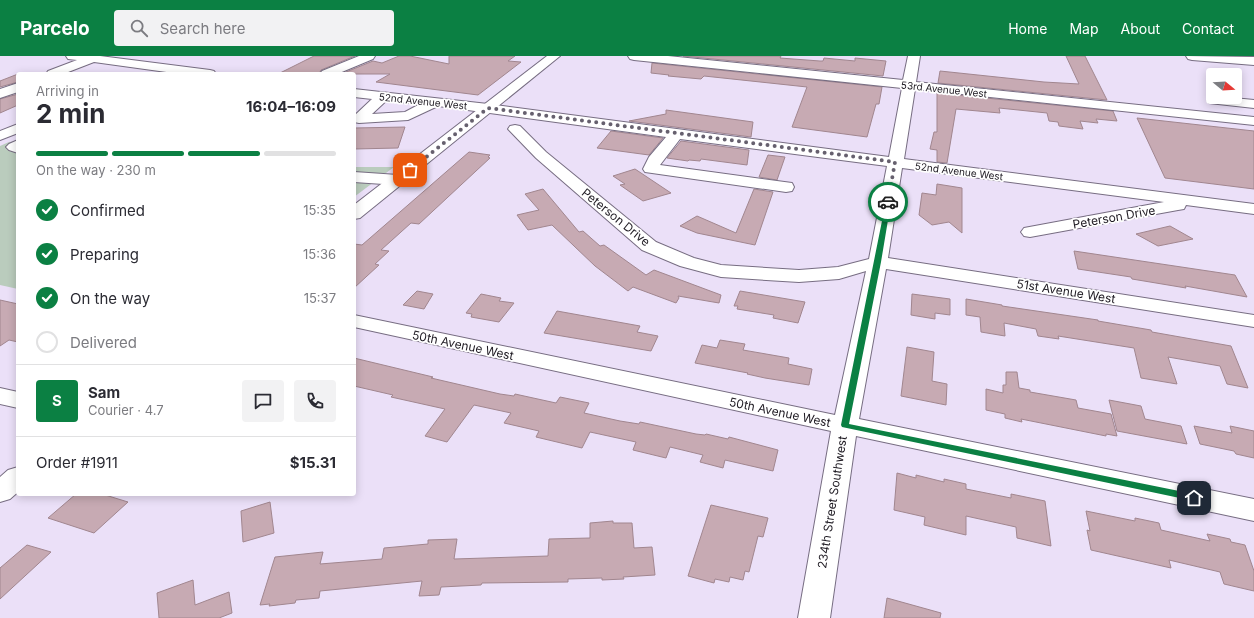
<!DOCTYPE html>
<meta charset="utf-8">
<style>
body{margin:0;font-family:Inter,sans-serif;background:#f2f2f3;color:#2b2b33;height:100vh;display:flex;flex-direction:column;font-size:15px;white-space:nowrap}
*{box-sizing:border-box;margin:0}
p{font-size:13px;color:#7c7c81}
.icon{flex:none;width:22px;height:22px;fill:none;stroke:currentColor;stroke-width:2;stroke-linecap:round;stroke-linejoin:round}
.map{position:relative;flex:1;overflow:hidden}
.drawer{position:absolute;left:16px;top:16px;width:340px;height:424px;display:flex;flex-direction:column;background:#fff;border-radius:4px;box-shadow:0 2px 10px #0003}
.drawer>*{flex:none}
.needle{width:26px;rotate:108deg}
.tools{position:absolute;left:1206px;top:12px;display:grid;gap:8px}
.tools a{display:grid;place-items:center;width:36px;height:36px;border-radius:4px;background:#fff;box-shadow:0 2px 10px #0003;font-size:20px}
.pin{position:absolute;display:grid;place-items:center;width:34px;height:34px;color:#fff;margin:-17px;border-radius:8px;box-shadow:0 2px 6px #0006}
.courier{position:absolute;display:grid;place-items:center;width:40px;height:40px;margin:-20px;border:3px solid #0b8043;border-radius:50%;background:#fff;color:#222;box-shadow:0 1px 5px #0007}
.summary em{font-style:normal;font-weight:700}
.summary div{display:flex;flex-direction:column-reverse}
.summary{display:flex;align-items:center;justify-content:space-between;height:68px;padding:0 20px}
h1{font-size:26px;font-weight:700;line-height:30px}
.bar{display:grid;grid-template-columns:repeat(4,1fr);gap:6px 4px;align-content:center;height:48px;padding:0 20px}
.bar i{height:5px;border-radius:3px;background:#e1e1e2}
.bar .current{background:#0b8043}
.bar p{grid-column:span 4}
.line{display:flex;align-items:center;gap:10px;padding:0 20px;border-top:1px solid #e1e1e2}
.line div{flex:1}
.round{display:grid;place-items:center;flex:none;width:42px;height:42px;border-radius:4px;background:#f2f2f3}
ol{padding:0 20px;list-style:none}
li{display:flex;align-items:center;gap:12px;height:44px}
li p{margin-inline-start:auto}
li .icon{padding:4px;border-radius:50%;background:#0b8043;color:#fff;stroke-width:4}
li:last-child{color:#7c7c81}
li i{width:22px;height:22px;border:2px solid #e1e1e2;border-radius:50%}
header{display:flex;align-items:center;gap:24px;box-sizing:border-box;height:56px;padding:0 20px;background:#0b8043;color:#fff}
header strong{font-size:19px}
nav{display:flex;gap:22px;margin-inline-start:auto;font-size:14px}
.search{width:280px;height:36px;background:#f2f2f3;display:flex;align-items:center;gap:10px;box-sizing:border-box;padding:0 14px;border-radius:4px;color:#7c7c81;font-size:15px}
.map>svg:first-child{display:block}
.green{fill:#baccbd}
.building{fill:#c7aab3;stroke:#a1868f}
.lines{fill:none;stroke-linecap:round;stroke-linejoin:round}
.minor-casing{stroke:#776d82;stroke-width:2}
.major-casing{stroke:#776d82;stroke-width:2}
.minor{fill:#fff;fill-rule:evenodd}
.major{fill:#fff;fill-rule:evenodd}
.route{fill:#0b8043}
.done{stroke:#66606e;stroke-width:4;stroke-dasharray:0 7.2}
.labels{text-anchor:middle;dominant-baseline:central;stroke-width:3.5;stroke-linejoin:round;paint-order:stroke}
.far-street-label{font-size:10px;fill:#1f1b23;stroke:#fff}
.street-label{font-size:12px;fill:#1f1b23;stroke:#fff}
</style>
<header>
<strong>Parcelo</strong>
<div class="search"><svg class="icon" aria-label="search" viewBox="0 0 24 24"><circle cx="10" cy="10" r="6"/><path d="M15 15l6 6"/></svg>Search here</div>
<nav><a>Home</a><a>Map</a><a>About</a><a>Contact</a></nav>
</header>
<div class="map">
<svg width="1254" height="562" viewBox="0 0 1254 562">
<rect width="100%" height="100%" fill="#ebe0f8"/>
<path class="green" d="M18,85V233L0,229V90L9,86Z
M354,111H394L354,141Z"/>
<path class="building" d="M314,0H355L321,14L319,18H278Z
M399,0H410L449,8V0H515L508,5L521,6L478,39L376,26L390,18H341L373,5L382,7Z
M683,0H781L780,2L820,5H823L824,2L855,5V2L886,5L883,20Z
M1066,0H1085L1107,44L938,27L940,15L1044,26L1079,28Z
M652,7L882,31L879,48H876L867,81L792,71L807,31L704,20L701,23L668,20L669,19L651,17Z
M18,18V26L0,31V25Z
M937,37L1113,55L1117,65L1096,63L1098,67L1080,65L1083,73L1059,70L1058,66L1049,65L1047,57L999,52L1000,57L956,53L947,107L937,106V94L930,93L934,76H937Z
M18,38V49L0,57V43Z
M666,54L753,66L751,81L629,65L666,58Z
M1137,62L1254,75V133L1165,122Z
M405,71L398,92L354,93V72Z
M611,75L663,82L649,99L597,92Z
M681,85L749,94L747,109L701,103L700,105L689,104L688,105L667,102Z
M469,96L490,99L488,101L490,102L419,168L411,167L381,194L389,195L375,208L379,209L354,232V188L362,189Z
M768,99L785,101L777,124L759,121Z
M635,113L671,137L643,145L620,129L625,128L613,120Z
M937,128L962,132V177L949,166L932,169L919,159L922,137L936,139Z
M543,133L579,176L583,175L600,190L604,189L646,219L654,214L721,239L719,247L678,240L679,242L676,247L633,231L628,235L595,210L552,169L528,174L517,159L539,154L525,138Z
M754,133L773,136L755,189L697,177L680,170L697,160L736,177Z
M1170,170L1193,183L1158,190L1136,178Z
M1074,195L1235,219L1247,241L1185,230L1186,232L1132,223L1131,221L1078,213Z
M417,235L433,238L424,253L403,249Z
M740,235L805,246L798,267L773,262L774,259L737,253L738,250H734Z
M481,238L501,242L499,245L514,247L499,266L471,261L472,258L466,257Z
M912,238L950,243V259L935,257V263L911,259Z
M966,243L1002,249V250L1098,264V265L1151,274L1152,276L1231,290L1248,332L1227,328L1220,310L1168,301L1177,328L1141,322L1134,292L1058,280L1059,283L1038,280L1036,273L1004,267L1005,280L981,276L980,261L966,259Z
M0,244L18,248V286L9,284L0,290Z
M557,255L640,270L637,276L658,280L651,295L544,277Z
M720,284L745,288L743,294L789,302L788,308L812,313L809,329L765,322L747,318L748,317L695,307L702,289L717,292Z
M907,291L934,296L932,325L947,328L946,349L901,340Z
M354,302L433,321L431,322L500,338L514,340L515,338L556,347L560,341L589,347L584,357L620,365L639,368L640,366L696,378L705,379L706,378L728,383L729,381L778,394L773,415L725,404L723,412L700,406L703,399L670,391L666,402L633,394L636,386L590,376L582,392L536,381L539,375L504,367L511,357L474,349L447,386L425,380L445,353L391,341L393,339L354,330Z
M1006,316H1017L1019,332L1030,334V336L1076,344L1078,352L1111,358L1117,380L1106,378V380L1021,363L1022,366L1005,362V358L986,354V333L1003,337V329H1006Z
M1109,344L1141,350L1145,363L1181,370L1187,388L1117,375Z
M1194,370L1232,377L1230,370L1254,375V402L1236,398L1234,395L1200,388Z
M897,417L916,422V419L944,426V423L966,428V433L1011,442V438L1045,445L1051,490L1017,482L1016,471L966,460V479L924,469L925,461L894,454Z
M76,438H102L128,446L94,477L48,462Z
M270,446L274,477L243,486L241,455Z
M711,449L768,462L763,481L758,480L749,516L745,515L743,524L730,521L729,526L715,523L714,527L688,520Z
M1086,455L1135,465V462L1159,467L1161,474L1210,485L1207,478L1230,483L1231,486L1245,489L1254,515V535L1224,528L1220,516L1169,504L1171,512L1091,494L1087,474L1090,475Z
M613,465V467H632L634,492L652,491L655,519L623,521L624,523L602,524V522L568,523V526L482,527L481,529L441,531L439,539L419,540L422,525L320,535L319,542L296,544L295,547L269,550L270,548L260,549L275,501L323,496L320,508L382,503L384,492L428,488V484L457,483L454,503L548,500L549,483L590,482V467Z
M27,489L51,496L0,543V512Z
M193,524L195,549L229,536L232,557L219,562H159L157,537Z
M887,542L941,557L940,562H884Z"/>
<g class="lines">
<g class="minor-casing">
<path id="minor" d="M66,0H100L210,14L214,15L216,18H181L94,6L63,18H46L48,15L77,4L68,3Z
M359,0H375L373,3L337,18H320L322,15Z
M628,0H668L903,24L908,0H920L916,26L1254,61V69L915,33L904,103L1254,148V158L1186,149L1184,153L1178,154L1030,181L1024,180L1021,176L1024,172L1164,146L902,112L888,202L1254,259V271L886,213L859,363L1254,443V465L856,380L830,562H798L831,375L354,271V259L835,359L866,215L839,223L799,226L721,221L680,210L642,194L536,102L508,73L510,70L515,69L520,70L546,96L656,186L694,202L721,209L799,214L838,211L869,203L887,110L680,83L660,109L792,127L794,131L792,135L786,136L645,116L643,113L649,101L666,81L438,50L408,64L359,67L354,66V60L372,43L354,41V33L488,48L889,101L902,32L634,4L630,3ZM386,45L420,48L405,56L372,58Z
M1186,0L1254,1V9L1192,4L1188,3Z
M18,27V36L0,42V33Z
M1213,40L1254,44V52L1209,47L1207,44L1209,41Z
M18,68V77L0,84V75Z
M18,84V97L9,94L6,91L9,88Z
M354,116L398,119L404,121L406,124L404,127L398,129L354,126Z
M0,332L18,336V352L0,348Z"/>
</g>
<g class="major-casing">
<path id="major" d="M547,0H560L360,162L354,163V149Z
M18,411V436L10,443L0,446V421L8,414Z"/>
</g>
<use href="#minor" class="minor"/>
<use href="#major" class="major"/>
</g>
<path class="route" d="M886,145L891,146L881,206L849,368L1194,438L1196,439L1198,442L1196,444L1194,445L842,371L841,369Z"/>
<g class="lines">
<path class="done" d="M410,114L488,52L895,106L888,146"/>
</g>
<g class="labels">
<g class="far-street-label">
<text transform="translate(944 33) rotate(6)">53rd Avenue West</text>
<text transform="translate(423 45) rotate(6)">52nd Avenue West</text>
<text transform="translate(959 115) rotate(7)">52nd Avenue West</text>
</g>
<g class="street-label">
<text transform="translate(616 161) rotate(39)">Peterson Drive</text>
<text transform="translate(1114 161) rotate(-10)">Peterson Drive</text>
<text transform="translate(1066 235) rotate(9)">51st Avenue West</text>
<text transform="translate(463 289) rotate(12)">50th Avenue West</text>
<text transform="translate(780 356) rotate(12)">50th Avenue West</text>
<text transform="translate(832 446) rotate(-81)">234th Street Southwest</text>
</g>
</g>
</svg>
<div class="tools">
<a><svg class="needle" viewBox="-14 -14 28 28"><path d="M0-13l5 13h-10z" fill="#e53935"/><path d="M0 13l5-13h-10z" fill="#7c7c81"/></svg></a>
</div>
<div class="pin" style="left:410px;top:114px;background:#ea580c"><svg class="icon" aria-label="bag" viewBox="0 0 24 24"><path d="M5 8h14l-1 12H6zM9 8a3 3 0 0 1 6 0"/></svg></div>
<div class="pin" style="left:1194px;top:442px;background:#1f2937"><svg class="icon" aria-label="home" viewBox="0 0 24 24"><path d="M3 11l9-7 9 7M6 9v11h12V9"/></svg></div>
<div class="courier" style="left:888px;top:146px"><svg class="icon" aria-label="car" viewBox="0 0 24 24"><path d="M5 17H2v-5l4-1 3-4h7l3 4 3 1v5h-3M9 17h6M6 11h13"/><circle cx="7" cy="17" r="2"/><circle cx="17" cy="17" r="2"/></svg></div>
<section class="drawer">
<div class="summary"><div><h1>2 min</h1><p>Arriving in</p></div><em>16:04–16:09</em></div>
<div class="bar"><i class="current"></i><i class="current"></i><i class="current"></i><i></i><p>On the way · 230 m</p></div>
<ol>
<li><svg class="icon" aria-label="check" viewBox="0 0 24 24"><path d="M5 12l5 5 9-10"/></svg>Confirmed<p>15:35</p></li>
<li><svg class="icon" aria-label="check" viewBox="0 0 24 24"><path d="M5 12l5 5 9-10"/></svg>Preparing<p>15:36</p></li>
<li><svg class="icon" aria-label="check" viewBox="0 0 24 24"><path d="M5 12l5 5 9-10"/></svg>On the way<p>15:37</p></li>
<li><i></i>Delivered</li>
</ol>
<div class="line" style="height:72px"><b class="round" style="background:#0b8043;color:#fff">S</b><div><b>Sam</b><p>Courier · 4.7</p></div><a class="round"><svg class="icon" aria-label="chat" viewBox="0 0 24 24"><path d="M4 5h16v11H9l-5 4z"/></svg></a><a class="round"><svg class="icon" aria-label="phone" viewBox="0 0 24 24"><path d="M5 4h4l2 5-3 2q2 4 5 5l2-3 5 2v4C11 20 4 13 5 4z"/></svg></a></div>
<div class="line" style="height:52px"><div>Order #1911</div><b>$15.31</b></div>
</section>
</div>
